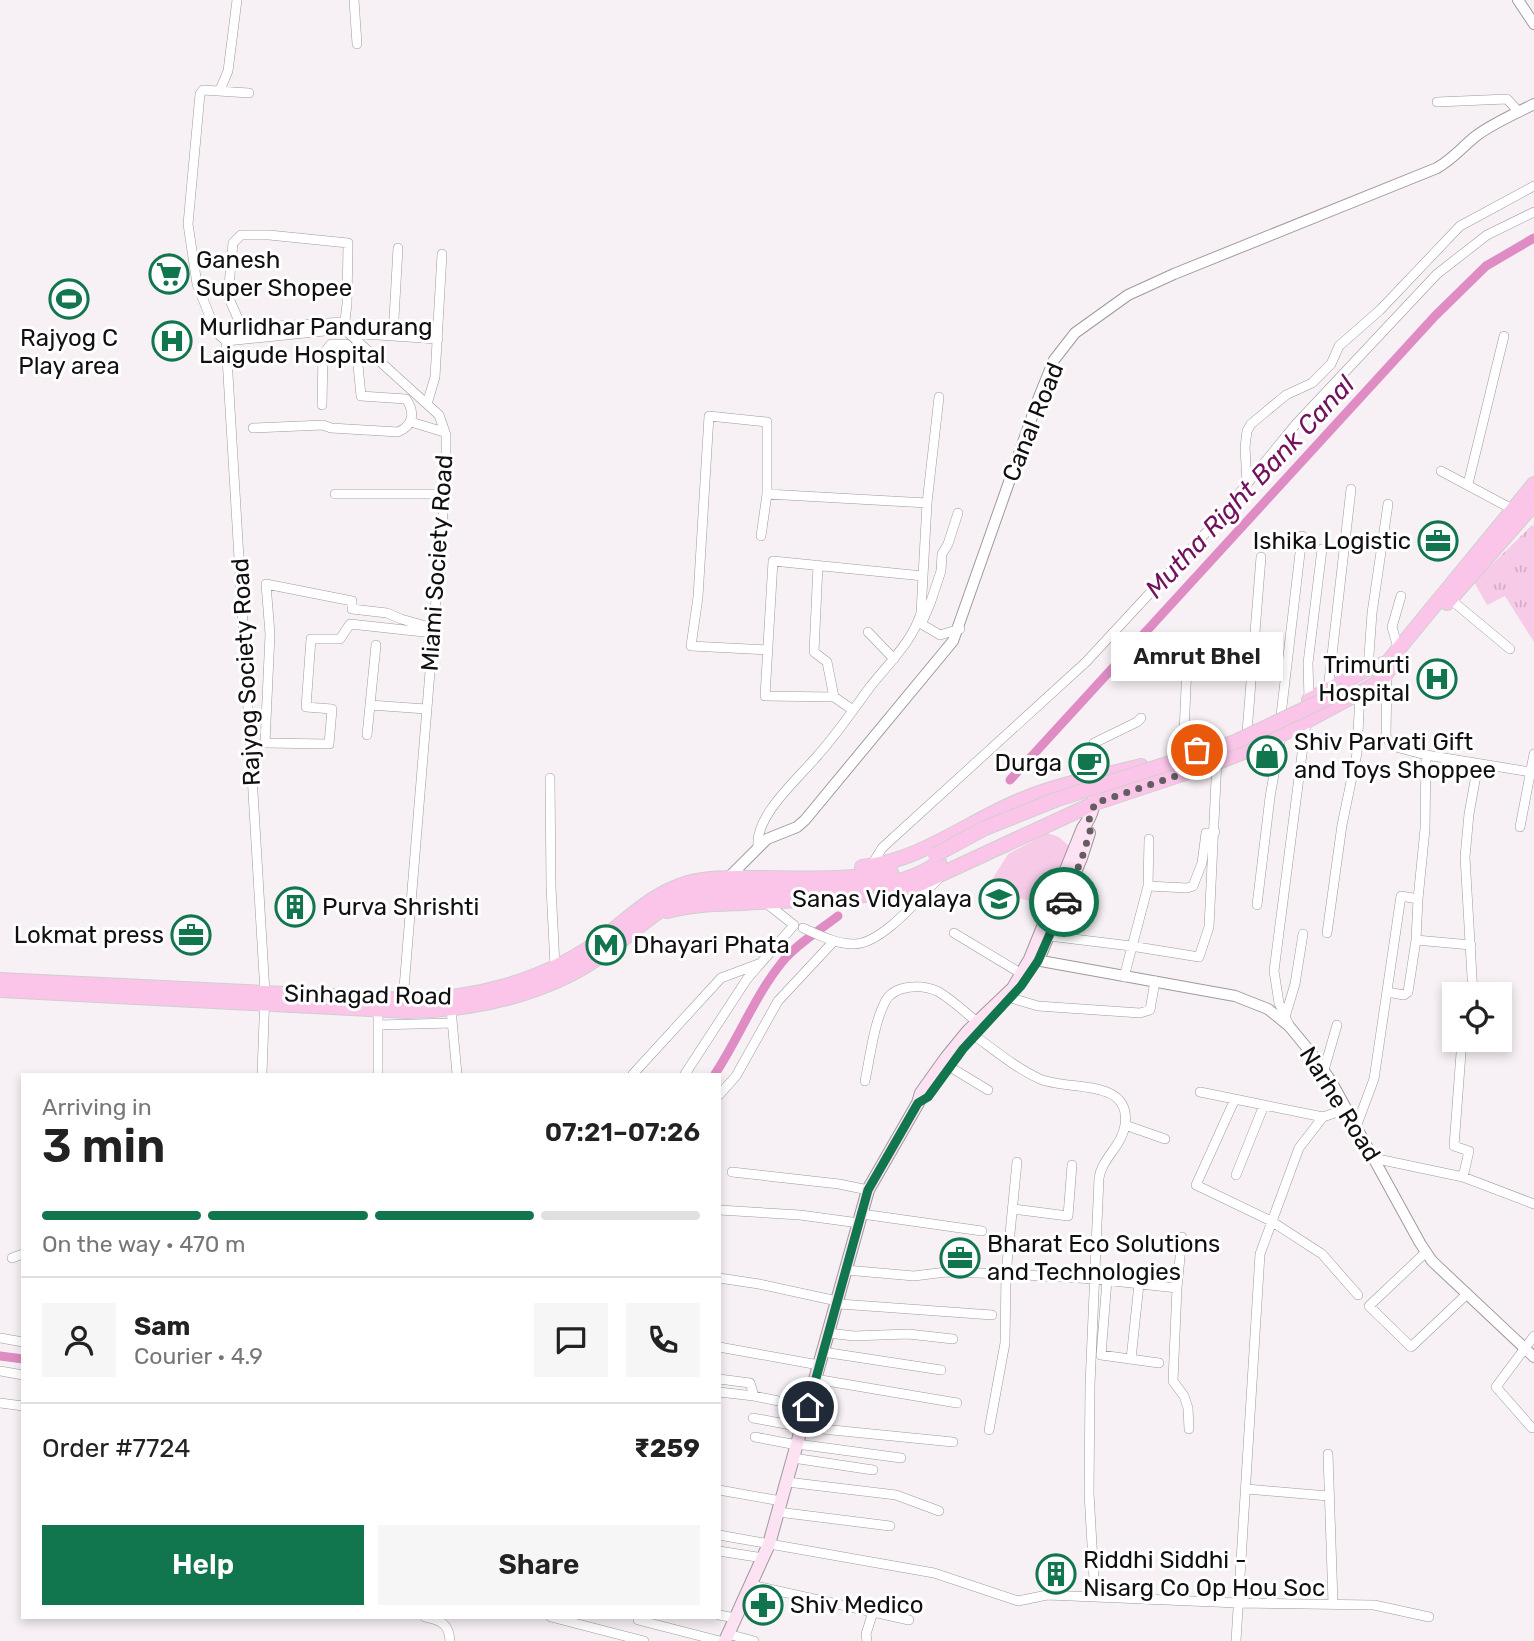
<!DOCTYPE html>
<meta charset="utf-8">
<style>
body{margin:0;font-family:Rubik,sans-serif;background:#f6f6f6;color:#222;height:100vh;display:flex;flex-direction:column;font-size:26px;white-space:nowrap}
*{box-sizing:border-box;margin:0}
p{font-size:23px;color:#767676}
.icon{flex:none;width:38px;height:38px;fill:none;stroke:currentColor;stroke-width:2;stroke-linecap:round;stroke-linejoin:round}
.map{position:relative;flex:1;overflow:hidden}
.sheet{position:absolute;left:21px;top:1073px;width:700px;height:546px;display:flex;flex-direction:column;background:#fff;border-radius:0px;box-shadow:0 4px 10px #0003}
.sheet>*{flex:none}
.buttons{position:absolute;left:1442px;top:982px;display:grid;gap:14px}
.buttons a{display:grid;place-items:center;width:70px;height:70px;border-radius:0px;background:#fff;box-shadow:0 4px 10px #0003;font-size:35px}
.pin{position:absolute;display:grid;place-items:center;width:60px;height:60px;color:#fff;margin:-30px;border:4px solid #fff;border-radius:50%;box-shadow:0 2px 7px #0007}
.courier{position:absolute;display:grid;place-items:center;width:70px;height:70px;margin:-35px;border:5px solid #11764d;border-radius:50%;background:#fff;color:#222;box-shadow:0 2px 9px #0007}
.bubble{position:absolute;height:49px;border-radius:0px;background:#fff;box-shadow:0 4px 10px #0003;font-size:23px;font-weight:600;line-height:49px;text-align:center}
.summary em{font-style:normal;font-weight:600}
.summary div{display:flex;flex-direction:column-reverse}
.summary{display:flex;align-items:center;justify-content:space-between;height:119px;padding:0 21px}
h1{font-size:46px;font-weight:600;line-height:52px}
.bar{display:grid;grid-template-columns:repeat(4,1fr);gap:10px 7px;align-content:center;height:84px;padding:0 21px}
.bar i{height:9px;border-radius:5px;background:#e0e0e0}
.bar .current{background:#11764d}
.bar p{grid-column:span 4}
.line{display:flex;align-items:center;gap:18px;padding:0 21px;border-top:2px solid #e0e0e0}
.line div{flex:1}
.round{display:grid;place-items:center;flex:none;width:74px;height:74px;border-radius:0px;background:#f6f6f6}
.primary-button{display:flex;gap:14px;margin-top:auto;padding:14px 21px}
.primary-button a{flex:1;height:80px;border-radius:0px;background:#11764d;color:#fff;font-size:28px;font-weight:600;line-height:80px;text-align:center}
.primary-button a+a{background:#f6f6f6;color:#222}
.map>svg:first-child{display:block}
.grass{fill:url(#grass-tufts)}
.garden{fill:#f7cbe7}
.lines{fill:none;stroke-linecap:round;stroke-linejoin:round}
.canal{stroke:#de8cc3;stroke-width:9}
.minor-casing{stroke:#9f9a9d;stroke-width:10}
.tertiary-casing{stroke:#9f9a9d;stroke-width:12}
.secondary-casing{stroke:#9f9a9d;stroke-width:14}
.primary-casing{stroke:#cfcfcf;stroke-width:16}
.minor{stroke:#fff;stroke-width:9}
.tertiary{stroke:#fff;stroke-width:10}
.secondary{stroke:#fde2f4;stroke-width:12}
.primary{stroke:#fbc5e9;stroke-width:14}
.primary-bridge-casing{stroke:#cfcfcf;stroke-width:16;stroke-linecap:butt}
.primary-bridge{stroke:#fbc5e9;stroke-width:14}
.done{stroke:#625e60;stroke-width:7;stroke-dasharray:0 12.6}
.route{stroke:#11764d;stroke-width:9}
.labels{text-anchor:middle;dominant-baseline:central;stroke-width:6;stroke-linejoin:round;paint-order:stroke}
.poi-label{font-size:24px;fill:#110f10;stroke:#fff;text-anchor:start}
.street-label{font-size:24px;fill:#110f10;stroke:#fff}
.water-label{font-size:26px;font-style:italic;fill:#73115c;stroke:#fff}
</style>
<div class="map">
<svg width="1534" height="1641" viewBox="0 0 1534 1641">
<defs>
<pattern id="grass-tufts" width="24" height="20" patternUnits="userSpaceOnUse" patternTransform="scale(1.75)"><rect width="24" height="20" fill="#f7cbe7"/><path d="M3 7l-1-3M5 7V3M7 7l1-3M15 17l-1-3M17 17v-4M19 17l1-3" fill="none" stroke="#d3adc5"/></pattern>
</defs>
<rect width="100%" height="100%" fill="#f7f1f5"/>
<path class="grass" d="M1532,525L1534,526V642L1505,596L1487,605L1474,582Z"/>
<path class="garden" d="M1047,833L1059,837L1069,846L1044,910L1027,900L985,891L1008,854Z"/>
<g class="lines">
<path class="canal" d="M1010,780L1435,316L1486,266L1534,238
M715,1074C739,1038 755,995 783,961C797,944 820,930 838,916
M0,1356L23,1359"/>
<g class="minor-casing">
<path id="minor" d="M354,0L357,44
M220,90L228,71L237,0
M249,93L203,90L200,94L188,224L197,284L216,332L226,341L344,329L439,415L446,435V477L403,1000
M1437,102L1507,99L1519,112
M242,328L345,322
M348,333L438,339
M393,336L398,248
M243,339L242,328L228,296L233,243L241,235H269L348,243L347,304L344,329
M226,341L265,993L262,1074
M427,404L435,377L442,254
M411,422L444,432
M253,428L323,425L331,428L398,432C414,425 415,412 406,399L361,396L357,355L346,344H331L323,354L322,405
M1441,471L1512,509
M1247,483L1245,447L1247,431L1251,424L1286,395L1312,383L1331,364L1339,346L1380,310L1460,226L1534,186
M1468,484L1504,336
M335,494H444
M958,513L948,544L942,554L941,571L930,604L923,620L918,622L940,635L960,629
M761,536L767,494
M818,565L814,652L827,662L834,697
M1450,599L1510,649
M868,632L894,659
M433,633L350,624L340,639H311L306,707L332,709L329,744L265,743L270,634L266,584L352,601V609L387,613L401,619L433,628
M376,645L370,705L426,709
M1398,648L1392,627L1401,596
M768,650L691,646L698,597L709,416L767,422V494L927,503
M1368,669L1372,613L1388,504
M1387,675L1386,736L1392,746L1426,755L1531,772
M1328,690L1351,489
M1309,700L1308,663L1322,549
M853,710L834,697L765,696L773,561L923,576
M1281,715L1302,536
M1247,732L1261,557
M367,735L370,705
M1183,754L1188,644
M1102,776L1094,743L1137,722L1141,718
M550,778L551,887L555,966
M1520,827L1534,754
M758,846C755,815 799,778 818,755C837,734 853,710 870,687C889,663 912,642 921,613L927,503L939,397
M871,866L882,848L1086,662L1214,524L1296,424L1437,274L1487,235L1534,212
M1148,886L1187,888L1193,886L1202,863L1206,833L1215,832
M1257,905L1270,797L1281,735
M803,928C819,935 836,944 854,944C882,944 919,898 938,879
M954,933L1022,974
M1327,933L1342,825L1357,753L1360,693
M1049,936L1131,946L1199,957L1209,927L1217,759
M1416,940L1471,945
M1124,977L1148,886L1149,839
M1387,992L1404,995L1408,992L1416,940L1418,899
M1473,994L1465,857L1469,814L1478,764
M1011,998L1038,1006L1140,1013L1150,1010L1155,981
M451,1009L457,1074
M1285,1017L1295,984L1303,934
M378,1025L452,1023
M1289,1025L1279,1003L1274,971L1306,723
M1462,1040L1454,1146L1469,1151L1463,1177
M950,1067L988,1090
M1324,1070L1337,1025
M378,1074V1009
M633,1074L721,978L761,963
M685,1074L747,979L794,925L766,903
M865,1081C870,1057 874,1023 885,1002C894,984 923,984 939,992C952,1000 965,1012 977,1022
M1200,1092L1323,1117
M719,1095L736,1076L778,1001L834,941
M1235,1099L1196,1185L1271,1221L1322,1254L1358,1295
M1125,1125L1165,1139
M1356,1127L1374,1079L1401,896L1418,899L1425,829L1426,755
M1373,1158L1463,1177L1534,1204
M732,1172L839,1184L868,1190
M1236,1175L1264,1105
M1013,1209L1068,1216L1072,1165
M719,1210L800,1215L859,1223
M862,1214L982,1231
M1426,1252L1369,1306L1411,1347L1467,1294
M12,1258L23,1254
M846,1270L914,1276L946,1272L1006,1274L1095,1279L1177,1288L1173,1381L1184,1396L1188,1408L1189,1429
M719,1278L759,1284L837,1301L840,1304L992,1315
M1107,1280L1101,1355L1159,1363
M1177,1288L1182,1237
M828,1333L854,1336L908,1334L953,1339
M0,1338L23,1342
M719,1347L819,1365
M823,1352L941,1370
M1131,1359L1139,1284
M0,1371L23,1375
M719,1379L750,1383L754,1396L808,1407
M815,1379L957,1403
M719,1392L754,1396
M0,1403L23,1406
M753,1418L802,1427L953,1442
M1532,1428L1496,1387L1534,1336
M989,1430L1005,1343L1006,1274L1017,1162
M755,1437L797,1445
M797,1444L901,1458
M1328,1454L1333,1603
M793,1458L873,1470
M787,1482L896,1495L939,1511
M1247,1489L1328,1496
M719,1490L781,1501
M778,1512L890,1526
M719,1535L934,1573L1018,1601L1047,1595L1095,1597L1089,1493L1090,1385L1099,1178C1102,1158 1122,1146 1125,1125C1132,1077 1066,1091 1040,1079C1015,1068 991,1047 968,1031
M719,1551L763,1558
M751,1585L909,1620
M1095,1597L1238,1603L1374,1605L1429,1617
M719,1615L735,1618
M425,1617C441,1620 449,1624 450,1641
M551,1617L644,1641
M638,1620L720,1641
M728,1634L754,1641
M867,1641L866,1634L873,1612
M1236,1641L1260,1254L1299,1148L1323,1117L1346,1109"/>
</g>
<g class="tertiary-casing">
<path id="tertiary" d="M1518,0L1534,24
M729,877L767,839L797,827L805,820L953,641L1039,397L1054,360L1075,333L1128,295L1174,274L1437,168C1454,158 1461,148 1476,136C1493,123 1515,114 1534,104
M1030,959L1235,996L1268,1009L1289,1026L1312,1054L1331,1081L1420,1243L1432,1261L1534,1357"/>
</g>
<g class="secondary-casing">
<path id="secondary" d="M1040,955L1081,858L1089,833
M725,1641L769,1544L868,1190L918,1103L921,1093L946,1058L968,1031L1013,988L1030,959L1083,828C1095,812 1095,797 1096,777"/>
</g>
<g class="primary-casing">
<path id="primary" d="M1447,603L1534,504
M1380,668L1387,663L1534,484
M1309,700L1368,669L1387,663
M862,867C922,861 971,819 1026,798C1063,783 1103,776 1141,766
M667,911C692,904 718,904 743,903C803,899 865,901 922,883L1095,803L1218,762L1264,744L1381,681L1390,668
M0,980L408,1000C474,999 540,982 595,944C626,922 650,894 688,883C710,877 730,878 752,878C796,878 848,881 891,872
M0,990L408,1011C475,1010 549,994 605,953C641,927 663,900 708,890C734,890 759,888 785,888C835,887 897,894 939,862"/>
</g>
<use href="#minor" class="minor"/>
<use href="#tertiary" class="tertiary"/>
<use href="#secondary" class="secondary"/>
<use href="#primary" class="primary"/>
<g class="primary-bridge-casing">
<path id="primary-bridge" d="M935,855L985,828L1055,800L1235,742L1345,690"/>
</g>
<use href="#primary-bridge" class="primary-bridge"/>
</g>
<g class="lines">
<path class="done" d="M1064,902L1082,858L1091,828L1089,820L1095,803L1218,762L1213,745L1197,750"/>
<path class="route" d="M808,1407L868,1190L918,1103L928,1097L963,1049L1021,986L1038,961L1064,902"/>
</g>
<defs>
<g id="supermarket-ring" transform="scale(2.0125)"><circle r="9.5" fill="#fff" stroke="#11764d" stroke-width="1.5"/><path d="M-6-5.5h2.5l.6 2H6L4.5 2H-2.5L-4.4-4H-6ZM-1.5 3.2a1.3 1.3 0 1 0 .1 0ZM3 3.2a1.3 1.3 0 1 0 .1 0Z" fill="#11764d"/></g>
<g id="stadium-ring" transform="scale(2.0125)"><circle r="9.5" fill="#fff" stroke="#11764d" stroke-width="1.5"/><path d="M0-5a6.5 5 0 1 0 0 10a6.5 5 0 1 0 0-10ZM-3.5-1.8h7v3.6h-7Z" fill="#11764d"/></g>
<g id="hospital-ring" transform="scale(2.0125)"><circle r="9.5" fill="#fff" stroke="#11764d" stroke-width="1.5"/><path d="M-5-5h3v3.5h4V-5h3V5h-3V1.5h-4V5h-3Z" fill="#11764d"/></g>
<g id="office-ring" transform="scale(2.0125)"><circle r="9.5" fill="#fff" stroke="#11764d" stroke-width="1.5"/><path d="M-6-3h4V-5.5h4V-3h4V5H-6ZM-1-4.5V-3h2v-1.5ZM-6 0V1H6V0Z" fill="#11764d"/></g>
<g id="shop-ring" transform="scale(2.0125)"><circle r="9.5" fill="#fff" stroke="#11764d" stroke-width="1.5"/><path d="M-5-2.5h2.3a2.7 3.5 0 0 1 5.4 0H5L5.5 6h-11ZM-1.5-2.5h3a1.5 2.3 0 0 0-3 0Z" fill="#11764d"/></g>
<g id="cafe-ring" transform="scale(2.0125)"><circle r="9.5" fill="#fff" stroke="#11764d" stroke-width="1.5"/><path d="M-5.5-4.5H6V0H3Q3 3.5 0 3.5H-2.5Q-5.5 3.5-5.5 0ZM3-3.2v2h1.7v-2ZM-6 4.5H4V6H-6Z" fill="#11764d"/></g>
<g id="school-ring" transform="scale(2.0125)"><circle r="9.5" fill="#fff" stroke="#11764d" stroke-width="1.5"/><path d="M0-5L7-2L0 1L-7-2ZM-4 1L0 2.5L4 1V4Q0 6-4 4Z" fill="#11764d"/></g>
<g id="building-ring" transform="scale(2.0125)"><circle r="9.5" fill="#fff" stroke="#11764d" stroke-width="1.5"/><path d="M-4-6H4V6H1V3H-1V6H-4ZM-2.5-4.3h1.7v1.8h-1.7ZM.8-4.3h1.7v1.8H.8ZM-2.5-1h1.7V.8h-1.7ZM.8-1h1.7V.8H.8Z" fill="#11764d"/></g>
<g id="metro-ring" transform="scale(2.0125)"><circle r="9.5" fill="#fff" stroke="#11764d" stroke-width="1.5"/><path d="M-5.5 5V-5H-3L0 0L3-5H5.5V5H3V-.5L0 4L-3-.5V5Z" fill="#11764d"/></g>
<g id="pharmacy-ring" transform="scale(2.0125)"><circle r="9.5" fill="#fff" stroke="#11764d" stroke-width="1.5"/><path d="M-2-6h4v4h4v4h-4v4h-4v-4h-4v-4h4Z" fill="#11764d"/></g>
</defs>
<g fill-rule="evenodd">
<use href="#supermarket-ring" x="169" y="274"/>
<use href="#stadium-ring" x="69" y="299"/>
<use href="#hospital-ring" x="172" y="341"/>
<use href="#office-ring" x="1438" y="541"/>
<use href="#hospital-ring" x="1437" y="679"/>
<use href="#shop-ring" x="1267" y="756"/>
<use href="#cafe-ring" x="1089" y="763"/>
<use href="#school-ring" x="999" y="899"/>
<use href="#building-ring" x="295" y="907"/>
<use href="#office-ring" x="191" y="935"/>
<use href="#metro-ring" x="606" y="945"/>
<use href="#office-ring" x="960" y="1258"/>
<use href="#building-ring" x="1056" y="1574"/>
<use href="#pharmacy-ring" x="763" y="1605"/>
</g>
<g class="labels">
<g class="poi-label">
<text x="196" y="260">Ganesh<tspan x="196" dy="28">Super Shopee</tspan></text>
<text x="199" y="327">Murlidhar Pandurang<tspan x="199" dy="28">Laigude Hospital</tspan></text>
<text x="69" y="338" text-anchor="middle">Rajyog C<tspan x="69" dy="28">Play area</tspan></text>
<text x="1411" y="541" text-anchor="end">Ishika Logistic</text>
<text x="1410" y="665" text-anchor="end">Trimurti<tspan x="1410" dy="28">Hospital</tspan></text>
<text x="1294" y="742">Shiv Parvati Gift<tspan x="1294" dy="28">and Toys Shoppee</tspan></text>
<text x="1062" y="763" text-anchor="end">Durga</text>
<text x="972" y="899" text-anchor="end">Sanas Vidyalaya</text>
<text x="322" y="907">Purva Shrishti</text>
<text x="164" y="935" text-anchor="end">Lokmat press</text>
<text x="633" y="945">Dhayari Phata</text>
<text x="987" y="1244">Bharat Eco Solutions<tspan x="987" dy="28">and Technologies</tspan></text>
<text x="1083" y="1560">Riddhi Siddhi -<tspan x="1083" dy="28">Nisarg Co Op Hou Soc</tspan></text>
<text x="790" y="1605">Shiv Medico</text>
</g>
<g class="street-label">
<text transform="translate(1033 422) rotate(-68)">Canal Road</text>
<text transform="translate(437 563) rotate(-86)">Miami Society Road</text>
<text transform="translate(246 672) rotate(-93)">Rajyog Society Road</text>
<text transform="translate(368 995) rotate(1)">Sinhagad Road</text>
<text transform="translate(1340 1104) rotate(58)">Narhe Road</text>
</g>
<g class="water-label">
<text transform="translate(1250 487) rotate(-47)">Mutha Right Bank Canal</text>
</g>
</g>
</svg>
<div class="buttons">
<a><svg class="icon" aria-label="locate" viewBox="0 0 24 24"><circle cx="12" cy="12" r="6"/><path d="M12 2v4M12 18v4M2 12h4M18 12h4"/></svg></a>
</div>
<div class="pin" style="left:1197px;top:750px;background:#ea580c"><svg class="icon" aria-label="bag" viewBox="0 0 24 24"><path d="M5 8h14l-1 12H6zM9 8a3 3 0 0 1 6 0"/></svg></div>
<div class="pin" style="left:808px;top:1407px;background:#1f2937"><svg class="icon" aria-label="home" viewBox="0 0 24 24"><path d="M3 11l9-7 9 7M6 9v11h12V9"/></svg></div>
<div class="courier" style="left:1064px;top:902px"><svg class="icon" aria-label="car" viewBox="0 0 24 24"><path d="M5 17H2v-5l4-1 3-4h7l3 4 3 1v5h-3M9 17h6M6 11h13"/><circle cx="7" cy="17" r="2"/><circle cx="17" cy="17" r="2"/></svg></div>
<div class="bubble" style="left:1111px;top:632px;width:172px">Amrut Bhel</div>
<section class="sheet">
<div class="summary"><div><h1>3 min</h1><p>Arriving in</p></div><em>07:21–07:26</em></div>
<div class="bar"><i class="current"></i><i class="current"></i><i class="current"></i><i></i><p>On the way · 470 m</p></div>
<div class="line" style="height:126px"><a class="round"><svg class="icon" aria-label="person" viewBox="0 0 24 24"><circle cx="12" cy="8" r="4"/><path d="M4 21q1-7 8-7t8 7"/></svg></a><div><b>Sam</b><p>Courier · 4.9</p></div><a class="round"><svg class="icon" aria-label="chat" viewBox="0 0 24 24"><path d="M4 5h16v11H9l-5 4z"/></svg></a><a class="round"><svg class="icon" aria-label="phone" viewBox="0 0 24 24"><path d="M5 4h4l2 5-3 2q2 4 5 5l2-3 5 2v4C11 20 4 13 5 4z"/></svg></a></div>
<div class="line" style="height:91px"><div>Order #7724</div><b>₹259</b></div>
<div class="primary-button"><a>Help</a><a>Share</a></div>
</section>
</div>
